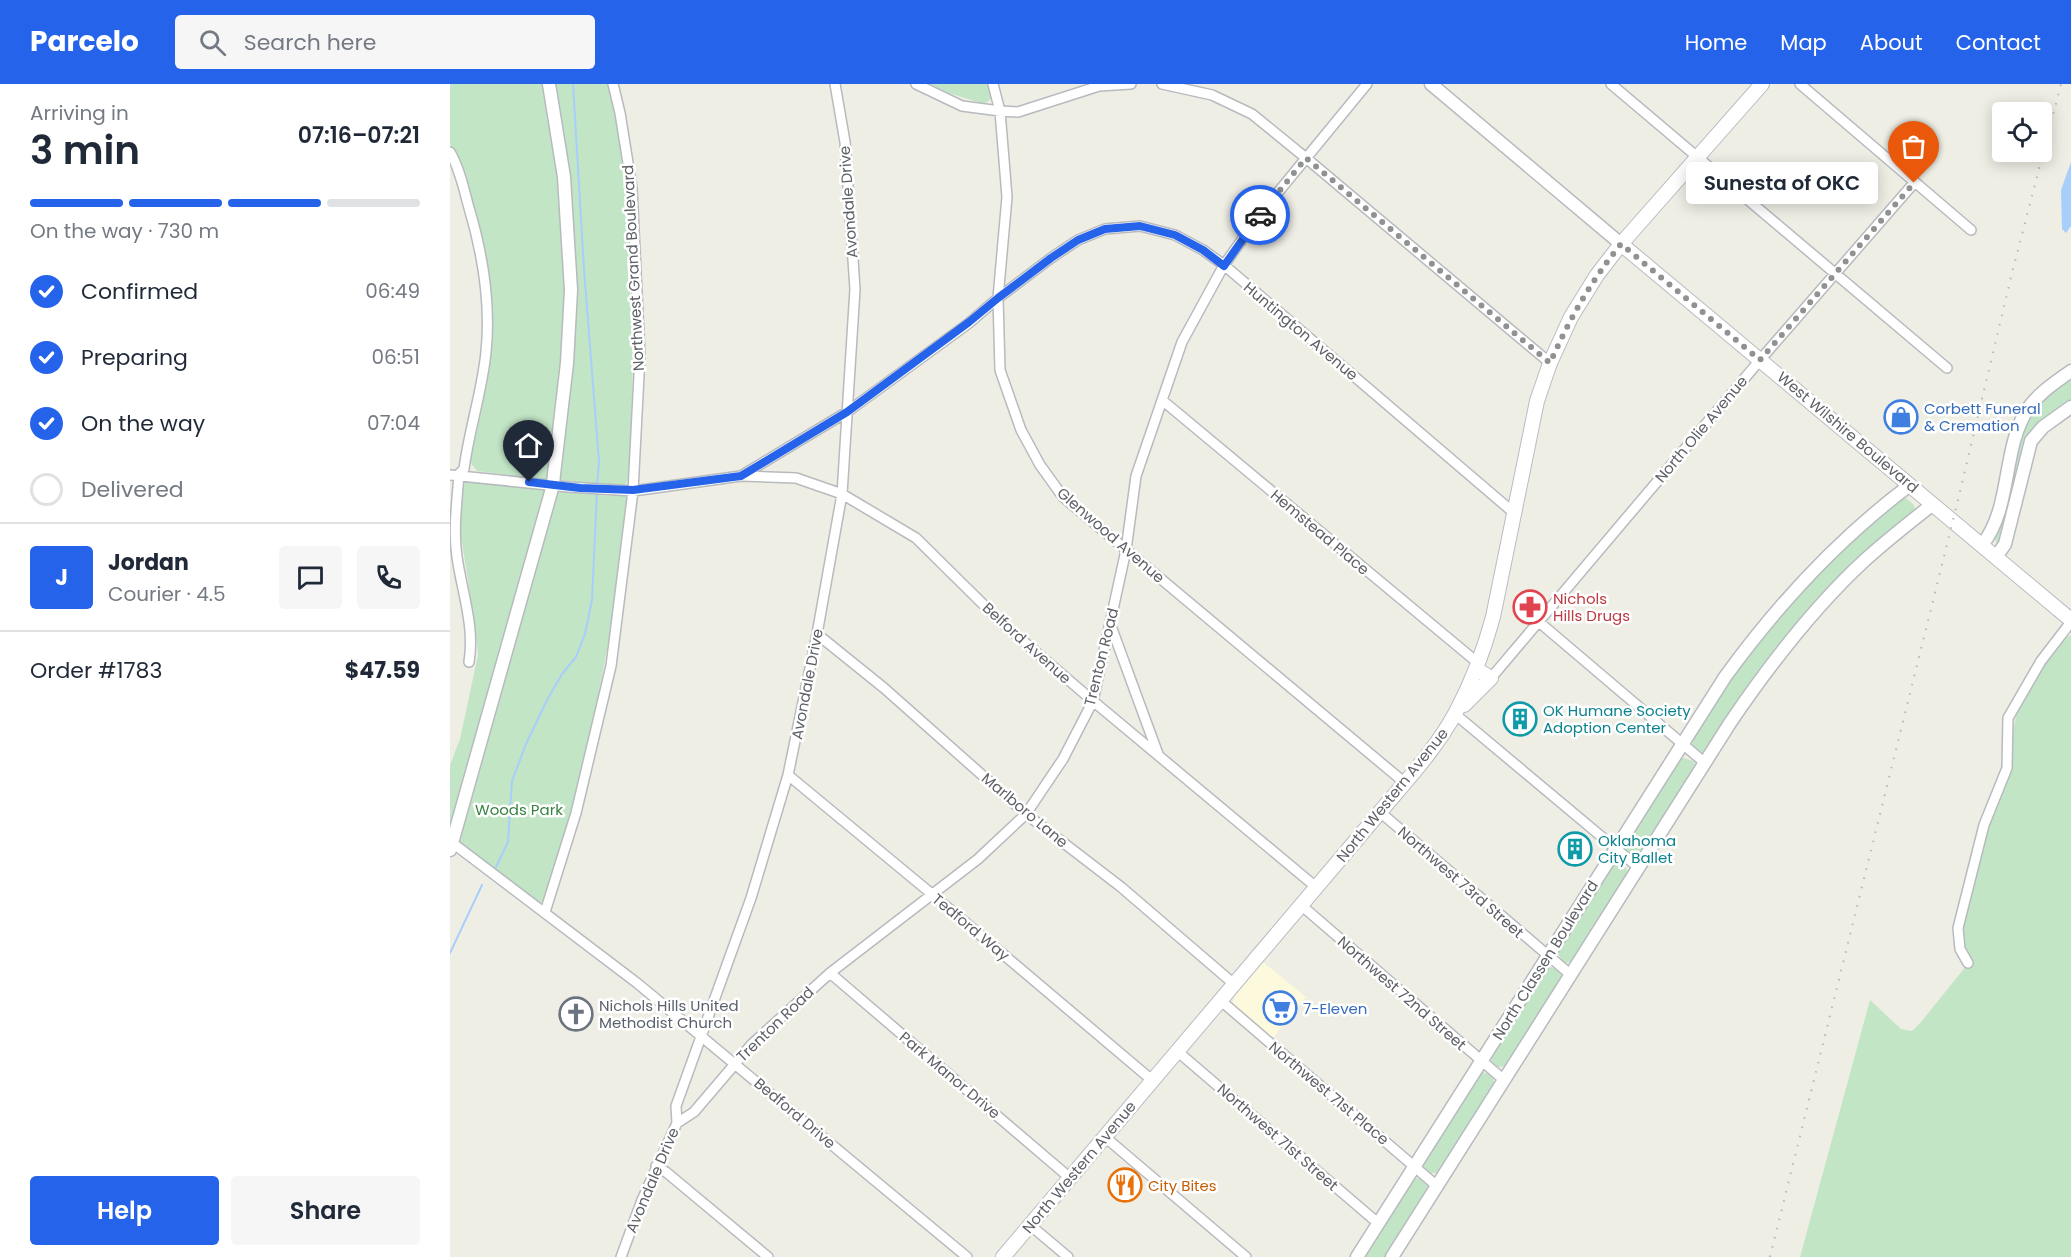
<!DOCTYPE html>
<meta charset="utf-8">
<style>
body{margin:0;font-family:Poppins,sans-serif;background:#f6f6f7;color:#1f2937;height:100vh;display:flex;flex-direction:column;font-size:22px;white-space:nowrap}
*{box-sizing:border-box;margin:0}
p{font-size:20px;color:#747a83}
.icon{flex:none;width:33px;height:33px;fill:none;stroke:currentColor;stroke-width:2;stroke-linecap:round;stroke-linejoin:round}
.map{position:relative;flex:1;overflow:hidden}
.drawer{display:flex;flex-direction:column;background:#fff;width:450px}
.drawer>*{flex:none}
.controls{position:absolute;left:1542px;top:18px;display:grid;gap:12px}
.controls a{display:grid;place-items:center;width:60px;height:60px;border-radius:6px;background:#fff;box-shadow:0 3px 15px #0003;font-size:30px}
.pin{position:absolute;display:grid;place-items:center;width:51px;height:51px;color:#fff;margin:-62px -26px;border-radius:50% 50% 50% 0;rotate:-45deg;box-shadow:0 0 6px #0007}
.pin .icon{rotate:45deg}
.courier{position:absolute;display:grid;place-items:center;width:60px;height:60px;margin:-30px;border:4px solid #2563eb;border-radius:50%;background:#fff;color:#222;box-shadow:0 2px 8px #0007}
.bubble{position:absolute;height:42px;border-radius:6px;background:#fff;box-shadow:0 3px 15px #0003;font-size:20px;font-weight:600;line-height:42px;text-align:center}
.overview em{font-style:normal;font-weight:600}
.overview div{display:flex;flex-direction:column-reverse}
.overview{display:flex;align-items:center;justify-content:space-between;height:102px;padding:0 30px}
h1{font-size:39px;font-weight:600;line-height:45px}
.bar{display:grid;grid-template-columns:repeat(4,1fr);gap:9px 6px;align-content:center;height:72px;padding:0 30px}
.bar i{height:8px;border-radius:4px;background:#e0e1e3}
.bar .active{background:#2563eb}
.bar p{grid-column:span 4}
.line{display:flex;align-items:center;gap:15px;padding:0 30px;border-top:2px solid #e0e1e3}
.line div{flex:1}
.round{display:grid;place-items:center;flex:none;width:63px;height:63px;border-radius:6px;background:#f6f6f7}
ol{padding:0 30px;list-style:none}
li{display:flex;align-items:center;gap:18px;height:66px}
li p{margin-inline-start:auto}
li .icon{padding:6px;border-radius:50%;background:#2563eb;color:#fff;stroke-width:4}
li:last-child{color:#747a83}
li i{width:33px;height:33px;border:3px solid #e0e1e3;border-radius:50%}
.cta{display:flex;gap:12px;margin-top:auto;padding:12px 30px}
.cta a{flex:1;height:69px;border-radius:6px;background:#2563eb;color:#fff;font-size:24px;font-weight:600;line-height:69px;text-align:center}
.cta a+a{background:#f6f6f7;color:#1f2937}
header{display:flex;align-items:center;gap:36px;box-sizing:border-box;height:84px;padding:0 30px;background:#2563eb;color:#fff}
header strong{font-size:28px}
nav{display:flex;gap:33px;margin-inline-start:auto;font-size:21px}
.search{width:420px;height:54px;background:#f6f6f7;display:flex;align-items:center;gap:15px;box-sizing:border-box;padding:0 21px;border-radius:6px;color:#747a83;font-size:22px}
main{display:flex;flex:1;min-height:0}
.map>svg:first-child{display:block}
.commercial{fill:#fdf9dc}
.green{fill:#c2e5c6}
.water{fill:#a8cefc}
.lines{fill:none;stroke-linecap:round;stroke-linejoin:round}
.stream{stroke:#a8cefc;stroke-width:2}
.minor-casing{stroke:#b7babe;stroke-width:12}
.tertiary-casing{stroke:#b7babe;stroke-width:15}
.secondary-casing{stroke:#b8bbc0;stroke-width:16}
.minor{stroke:#fff;stroke-width:9}
.tertiary{stroke:#fff;stroke-width:12}
.secondary{stroke:#fff;stroke-width:14}
.rail{stroke:#b5b6b6;stroke-width:2;stroke-dasharray:1.5 8;stroke-linecap:butt}
.done{stroke:#909292;stroke-width:6;stroke-dasharray:0 10.8}
.route{stroke:#2563eb;stroke-width:8}
.labels{text-anchor:middle;dominant-baseline:central;stroke-width:5;stroke-linejoin:round;paint-order:stroke}
.street-label{font-size:15px;fill:#5d6065;stroke:#fff}
.shop-label{font-size:15px;fill:#366cbe;stroke:#fff;text-anchor:start}
.health-label{font-size:15px;fill:#be3a42;stroke:#fff;text-anchor:start}
.culture-label{font-size:15px;fill:#0d838f;stroke:#fff;text-anchor:start}
.park-label{font-size:15px;fill:#378242;stroke:#fff}
.worship-label{font-size:15px;fill:#5b616d;stroke:#fff;text-anchor:start}
.food-label{font-size:15px;fill:#c56008;stroke:#fff;text-anchor:start}
</style>
<header>
<strong>Parcelo</strong>
<div class="search"><svg class="icon" aria-label="search" viewBox="0 0 24 24"><circle cx="10" cy="10" r="6"/><path d="M15 15l6 6"/></svg>Search here</div>
<nav><a>Home</a><a>Map</a><a>About</a><a>Contact</a></nav>
</header>
<main>
<section class="drawer">
<div class="overview"><div><h1>3 min</h1><p>Arriving in</p></div><em>07:16–07:21</em></div>
<div class="bar"><i class="active"></i><i class="active"></i><i class="active"></i><i></i><p>On the way · 730 m</p></div>
<ol>
<li><svg class="icon" aria-label="check" viewBox="0 0 24 24"><path d="M5 12l5 5 9-10"/></svg>Confirmed<p>06:49</p></li>
<li><svg class="icon" aria-label="check" viewBox="0 0 24 24"><path d="M5 12l5 5 9-10"/></svg>Preparing<p>06:51</p></li>
<li><svg class="icon" aria-label="check" viewBox="0 0 24 24"><path d="M5 12l5 5 9-10"/></svg>On the way<p>07:04</p></li>
<li><i></i>Delivered</li>
</ol>
<div class="line" style="height:108px"><b class="round" style="background:#2563eb;color:#fff">J</b><div><b>Jordan</b><p>Courier · 4.5</p></div><a class="round"><svg class="icon" aria-label="chat" viewBox="0 0 24 24"><path d="M4 5h16v11H9l-5 4z"/></svg></a><a class="round"><svg class="icon" aria-label="phone" viewBox="0 0 24 24"><path d="M5 4h4l2 5-3 2q2 4 5 5l2-3 5 2v4C11 20 4 13 5 4z"/></svg></a></div>
<div class="line" style="height:78px"><div>Order #1783</div><b>$47.59</b></div>
<div class="cta"><a>Help</a><a>Share</a></div>
</section>
<div class="map">
<svg width="1621" height="1173" viewBox="0 0 1621 1173">
<rect width="100%" height="100%" fill="#efeee5"/>
<path class="commercial" d="M813,878L856,913L822,955L786,924L783,919L785,912Z"/>
<path class="green" d="M0,0H93C107,86 120,173 114,261C111,304 104,346 99,389L98,395L95,396L27,387L20,378L41,256L42,228L6,72L0,60Z
M103,0H159C167,41 176,81 180,123C186,213 183,304 179,394L175,401L172,402L109,396L108,390C118,322 126,255 126,186C125,123 115,61 103,0Z
M480,0H542C543,10 544,15 534,20L499,9Z
M1621,292V319L1590,341L1551,458L1548,461L1545,456L1572,347L1584,323Z
M19,396L91,404L95,408V411L0,747V681L10,655L28,571L25,540L10,447L13,401Z
M112,406L158,412L174,410L177,413C165,550 137,686 94,816L91,818L87,817L45,785L10,761L8,757L104,410Z
M1456,414L1464,421L1465,426L1463,431L1422,465L1260,666L1250,669L1243,664L1242,655L1302,565L1352,506L1395,462L1451,415Z
M1621,551V1173H1350L1420,916L1451,945L1462,947L1471,938L1517,881L1513,846L1541,735L1561,687L1563,647L1568,622L1586,588L1615,554Z
M1234,674L1243,677L1246,681L1245,686L1190,772L1185,774L1180,773L1174,764L1175,759L1228,676Z
M1164,779L1174,780L1179,790L1122,878L1115,879L1109,872L1108,865Z
M1100,883L1108,885L1112,892V898L1057,982L1048,983L1042,978L1041,972L1095,885Z
M1032,988L1042,991L1045,1003L990,1088C981,1091 975,1088 973,1079L1029,989Z
M968,1094L975,1097L979,1105L937,1173H912L962,1096Z"/>
<path class="water" d="M1621,78V142L1616,149L1612,145L1611,106Z"/>
<g class="lines">
<path class="stream" d="M123,0L134,185L149,378L147,401
M45,785L58,758L62,697L76,660L97,616L112,590L126,573L135,550L142,516L147,407
M0,869L32,801"/>
<g class="minor-casing">
<path id="minor" d="M466,0L512,22L550,27L568,28L649,2L681,0
M543,0L550,27L557,113L548,214L550,286L571,346L590,381L613,413L955,699
M712,0L762,11L802,30L856,74L1100,279
M1161,0L1497,284
M1350,0L1521,146
M0,68C10,85 14,106 19,124C33,171 41,219 36,268C32,308 19,346 14,385L9,390C7,418 3,446 7,473C12,508 25,543 19,578
M712,316L1028,579
M0,391L118,403L183,407L291,392L397,328L519,239L548,214L601,174L628,156L655,145L690,142L725,151L753,166L774,181L1064,429
M292,392L346,394L392,410L466,454L551,538L643,617L866,803
M1089,538L1255,679
M661,542L708,670
M367,550L434,604L576,730L671,803L784,900
M1041,594L1310,276L1464,99
M1005,630L1189,784
M338,691L483,811L703,997
M930,728L1121,891
M0,757L187,899L517,1173
M851,821L1054,996
M95,828L126,729L161,582L183,407L190,272L182,104L170,29L163,0
M1518,879L1510,865L1508,844L1534,741L1557,684L1558,634L1591,577L1621,538
M380,889L620,1094
M770,916L987,1102
M727,967L929,1140
M227,1039L244,1028L302,960L380,889L528,775L576,730L613,675L643,617L676,466L686,392L732,258L774,181L811,129L917,0
M655,1053L796,1173
M206,1082L216,1088L318,1173
M580,1141L618,1173
M171,1173L192,1116L227,1039L226,1022L301,814L338,691L367,550L392,410L405,205L395,58L385,0"/>
</g>
<g class="tertiary-casing">
<path id="tertiary" d="M981,0L1171,160
M1532,461C1563,422 1551,364 1579,323C1590,308 1606,298 1621,287
M1546,473L1555,460L1581,357L1593,343L1621,323
M0,766L103,401L104,390L117,279L121,206L114,93L99,0
M907,1173L1275,593C1328,520 1388,455 1460,401
M942,1173L1280,639C1320,580 1363,524 1415,476C1437,456 1460,438 1483,420"/>
</g>
<g class="secondary-casing">
<path id="secondary" d="M1171,160L1621,536
M1014,621L1041,594L1026,585
M553,1173L930,728C957,696 986,665 1006,628C1022,598 1034,566 1043,533L1087,317L1100,279L1121,233L1147,191L1171,160L1312,0"/>
</g>
<use href="#minor" class="minor"/>
<use href="#tertiary" class="tertiary"/>
<use href="#secondary" class="secondary"/>
<path class="rail" d="M1320,1173L1508,416L1562,189L1611,0"/>
</g>
<g class="lines">
<path class="done" d="M810,131L856,74L1100,279C1119,236 1141,197 1171,160L1310,276L1464,99"/>
<path class="route" d="M79,398L130,404L183,406L291,392L397,328L519,238L548,214L601,174L628,156L655,145L690,142L725,151L753,166L774,182L810,131"/>
</g>
<defs>
<g id="shop-ring" transform="scale(1.725)"><circle r="9.5" fill="#fff" stroke="#3f7fe0" stroke-width="1.5"/><path d="M-5-2.5h2.3a2.7 3.5 0 0 1 5.4 0H5L5.5 6h-11ZM-1.5-2.5h3a1.5 2.3 0 0 0-3 0Z" fill="#3f7fe0"/></g>
<g id="pharmacy-ring" transform="scale(1.725)"><circle r="9.5" fill="#fff" stroke="#e0444e" stroke-width="1.5"/><path d="M-2-6h4v4h4v4h-4v4h-4v-4h-4v-4h4Z" fill="#e0444e"/></g>
<g id="building-ring" transform="scale(1.725)"><circle r="9.5" fill="#fff" stroke="#0f9aa8" stroke-width="1.5"/><path d="M-4-6H4V6H1V3H-1V6H-4ZM-2.5-4.3h1.7v1.8h-1.7ZM.8-4.3h1.7v1.8H.8ZM-2.5-1h1.7V.8h-1.7ZM.8-1h1.7V.8H.8Z" fill="#0f9aa8"/></g>
<g id="supermarket-ring" transform="scale(1.725)"><circle r="9.5" fill="#fff" stroke="#3f7fe0" stroke-width="1.5"/><path d="M-6-5.5h2.5l.6 2H6L4.5 2H-2.5L-4.4-4H-6ZM-1.5 3.2a1.3 1.3 0 1 0 .1 0ZM3 3.2a1.3 1.3 0 1 0 .1 0Z" fill="#3f7fe0"/></g>
<g id="church-ring" transform="scale(1.725)"><circle r="9.5" fill="#fff" stroke="#6b7280" stroke-width="1.5"/><path d="M-1.2-6h2.4v3.5h3.3v2.4h-3.3V6h-2.4V-.1h-3.3v-2.4h3.3Z" fill="#6b7280"/></g>
<g id="restaurant-ring" transform="scale(1.725)"><circle r="9.5" fill="#fff" stroke="#e8710a" stroke-width="1.5"/><path d="M-5-6h1v4h1v-4h1v4h1v-4h1v5L-1.5 .5V6h-2V.5L-5-1ZM5-6V6H3V1.5H1.5Q1.5-4 5-6Z" fill="#e8710a"/></g>
</defs>
<g fill-rule="evenodd">
<use href="#shop-ring" x="1451" y="333"/>
<use href="#pharmacy-ring" x="1080" y="523"/>
<use href="#building-ring" x="1070" y="635"/>
<use href="#building-ring" x="1125" y="765"/>
<use href="#supermarket-ring" x="830" y="924"/>
<use href="#church-ring" x="126" y="930"/>
<use href="#restaurant-ring" x="675" y="1101"/>
</g>
<g class="labels">
<g class="street-label">
<text transform="translate(398 118) rotate(-94)">Avondale Drive</text>
<text transform="translate(183 184) rotate(-93)">Northwest Grand Boulevard</text>
<text transform="translate(851 247) rotate(40)">Huntington Avenue</text>
<text transform="translate(1251 345) rotate(-50)">North Olie Avenue</text>
<text transform="translate(1398 348) rotate(40)">West Wilshire Boulevard</text>
<text transform="translate(870 448) rotate(40)">Hemstead Place</text>
<text transform="translate(661 451) rotate(41)">Glenwood Avenue</text>
<text transform="translate(577 559) rotate(42)">Belford Avenue</text>
<text transform="translate(651 573) rotate(-76)">Trenton Road</text>
<text transform="translate(357 600) rotate(-79)">Avondale Drive</text>
<text transform="translate(942 711) rotate(-51)">North Western Avenue</text>
<text transform="translate(575 726) rotate(40)">Marlboro Lane</text>
<text transform="translate(1011 798) rotate(41)">Northwest 73rd Street</text>
<text transform="translate(521 843) rotate(40)">Tedford Way</text>
<text transform="translate(1095 876) rotate(-58)">North Classen Boulevard</text>
<text transform="translate(952 909) rotate(41)">Northwest 72nd Street</text>
<text transform="translate(325 940) rotate(-44)">Trenton Road</text>
<text transform="translate(500 991) rotate(40)">Park Manor Drive</text>
<text transform="translate(879 1009) rotate(40)">Northwest 71st Place</text>
<text transform="translate(345 1029) rotate(40)">Bedford Drive</text>
<text transform="translate(828 1053) rotate(41)">Northwest 71st Street</text>
<text transform="translate(629 1083) rotate(-50)">North Western Avenue</text>
<text transform="translate(202 1096) rotate(-67)">Avondale Drive</text>
</g>
<g class="shop-label">
<text x="1474" y="324">Corbett Funeral<tspan x="1474" dy="17">&amp; Cremation</tspan></text>
<text x="853" y="924">7-Eleven</text>
</g>
<g class="health-label">
<text x="1103" y="514">Nichols<tspan x="1103" dy="17">Hills Drugs</tspan></text>
</g>
<g class="culture-label">
<text x="1093" y="626">OK Humane Society<tspan x="1093" dy="17">Adoption Center</tspan></text>
<text x="1148" y="756">Oklahoma<tspan x="1148" dy="17">City Ballet</tspan></text>
</g>
<g class="park-label">
<text x="69" y="725">Woods Park</text>
</g>
<g class="worship-label">
<text x="149" y="921">Nichols Hills United<tspan x="149" dy="17">Methodist Church</tspan></text>
</g>
<g class="food-label">
<text x="698" y="1101">City Bites</text>
</g>
</g>
</svg>
<div class="controls">
<a><svg class="icon" aria-label="locate" viewBox="0 0 24 24"><circle cx="12" cy="12" r="6"/><path d="M12 2v4M12 18v4M2 12h4M18 12h4"/></svg></a>
</div>
<div class="pin" style="left:1464px;top:99px;background:#ea580c"><svg class="icon" aria-label="bag" viewBox="0 0 24 24"><path d="M5 8h14l-1 12H6zM9 8a3 3 0 0 1 6 0"/></svg></div>
<div class="pin" style="left:79px;top:398px;background:#1f2937"><svg class="icon" aria-label="home" viewBox="0 0 24 24"><path d="M3 11l9-7 9 7M6 9v11h12V9"/></svg></div>
<div class="courier" style="left:810px;top:131px"><svg class="icon" aria-label="car" viewBox="0 0 24 24"><path d="M5 17H2v-5l4-1 3-4h7l3 4 3 1v5h-3M9 17h6M6 11h13"/><circle cx="7" cy="17" r="2"/><circle cx="17" cy="17" r="2"/></svg></div>
<div class="bubble" style="left:1236px;top:78px;width:192px">Sunesta of OKC</div>
</div>
</main>
